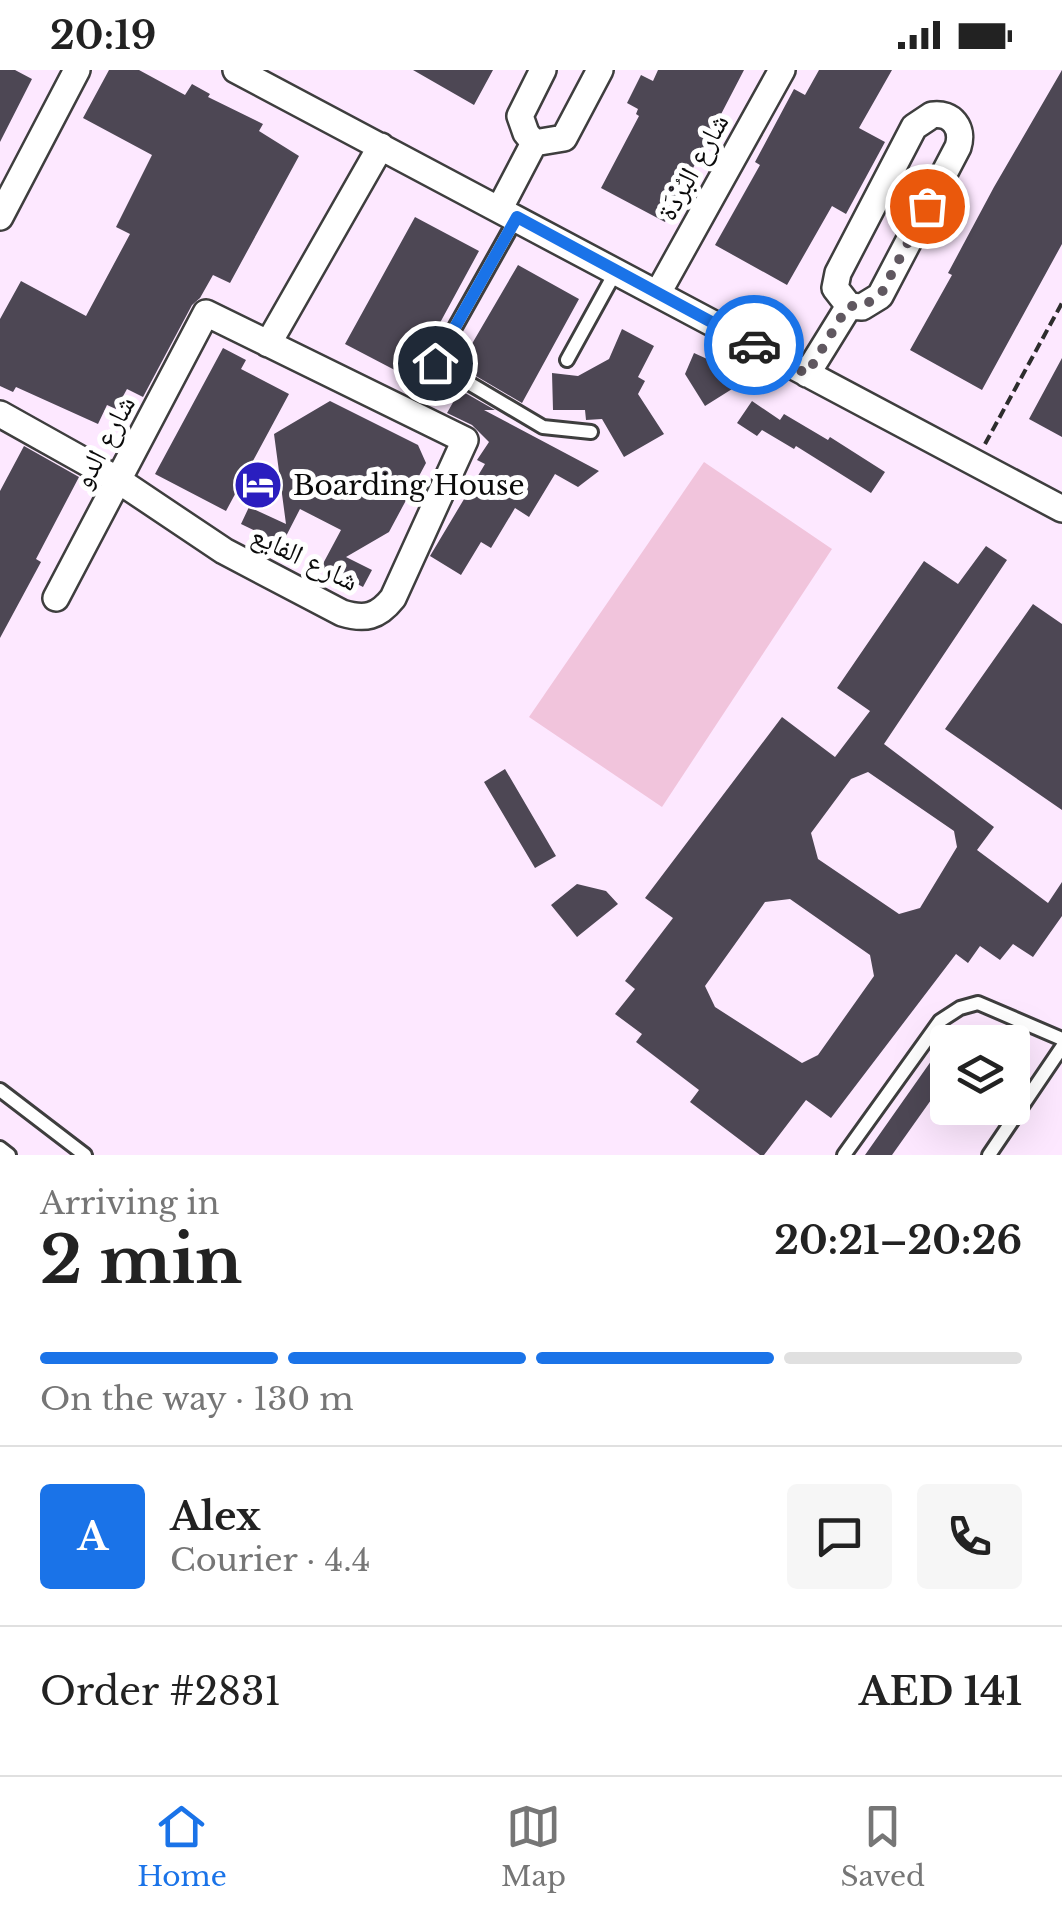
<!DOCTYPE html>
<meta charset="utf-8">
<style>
body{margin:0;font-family:"Libre Baskerville","Noto Naskh Arabic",serif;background:#f6f6f6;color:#222;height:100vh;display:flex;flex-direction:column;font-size:38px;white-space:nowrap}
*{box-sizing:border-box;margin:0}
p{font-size:32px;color:#767676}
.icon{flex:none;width:55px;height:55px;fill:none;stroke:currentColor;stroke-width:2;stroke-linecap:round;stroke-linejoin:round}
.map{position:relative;height:1085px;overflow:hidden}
.panel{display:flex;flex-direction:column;background:#fff;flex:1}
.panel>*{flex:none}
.buttons{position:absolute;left:930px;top:955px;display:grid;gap:20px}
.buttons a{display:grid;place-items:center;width:100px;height:100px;border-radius:10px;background:#fff;box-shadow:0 10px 40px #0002;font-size:50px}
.pin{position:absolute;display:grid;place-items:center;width:85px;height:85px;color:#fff;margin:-42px;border:5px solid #fff;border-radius:50%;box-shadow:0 2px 10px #0007}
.courier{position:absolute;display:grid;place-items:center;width:100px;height:100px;margin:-50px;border:8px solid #1a73e8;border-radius:50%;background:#fff;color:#222;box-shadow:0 2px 12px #0007}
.head em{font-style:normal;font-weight:800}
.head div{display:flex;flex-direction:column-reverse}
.head{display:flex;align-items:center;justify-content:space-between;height:170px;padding:0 40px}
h1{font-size:65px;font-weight:800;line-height:75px}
.bar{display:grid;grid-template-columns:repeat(4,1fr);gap:15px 10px;align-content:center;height:120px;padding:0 40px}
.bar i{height:12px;border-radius:8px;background:#e0e0e0}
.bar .active{background:#1a73e8}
.bar p{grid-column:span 4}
.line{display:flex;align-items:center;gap:25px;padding:0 40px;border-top:2px solid #e0e0e0}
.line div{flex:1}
.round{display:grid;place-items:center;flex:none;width:105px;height:105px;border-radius:10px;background:#f6f6f6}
.status{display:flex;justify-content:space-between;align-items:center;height:70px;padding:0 50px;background:#fff;direction:ltr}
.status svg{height:28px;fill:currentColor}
.tab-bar{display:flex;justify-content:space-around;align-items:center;height:140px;border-top:2px solid #e0e0e0;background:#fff;font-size:28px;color:#767676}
.tab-bar a{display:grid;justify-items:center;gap:5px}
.tab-bar .active{color:#1a73e8}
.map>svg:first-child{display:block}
.pitch{fill:#f1c4dc}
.building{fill:#4d4754;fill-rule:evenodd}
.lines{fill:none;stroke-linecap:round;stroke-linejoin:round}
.service-casing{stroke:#3e3e3e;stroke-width:18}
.minor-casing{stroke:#3e3e3e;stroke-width:30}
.path{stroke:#2d2d2d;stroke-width:4;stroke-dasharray:10 5;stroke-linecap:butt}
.service{stroke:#fff;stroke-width:12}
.minor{stroke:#fff;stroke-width:25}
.done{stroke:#605860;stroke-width:10;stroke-dasharray:0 18}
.route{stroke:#1a73e8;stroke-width:12}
.labels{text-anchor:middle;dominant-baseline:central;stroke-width:10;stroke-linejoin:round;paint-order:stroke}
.street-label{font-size:28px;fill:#0b0b0b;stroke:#fff}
.poi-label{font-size:28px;fill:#0b0b0b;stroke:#fff;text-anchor:start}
</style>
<div class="status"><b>20:19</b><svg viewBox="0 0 49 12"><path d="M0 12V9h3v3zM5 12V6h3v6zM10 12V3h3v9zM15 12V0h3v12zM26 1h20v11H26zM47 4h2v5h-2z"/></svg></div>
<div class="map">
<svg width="1062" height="1085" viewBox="0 0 1062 1085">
<rect width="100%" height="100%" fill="#fde8ff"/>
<path class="pitch" d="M704,392L832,479L662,737L529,647Z"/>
<path class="building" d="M0,0H15L32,9L0,72Z
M109,0H139L185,25L192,14L210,24L208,27L263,54L259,61L299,86L230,213L213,205L200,228L192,235L143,327L127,319L116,339L107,335L98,354L16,317L13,322L0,316V249L21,211L86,246L130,164L116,157L152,85L83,48Z
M413,0H493L474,35Z
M658,0H744L665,152L601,118L639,46L636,44L638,39L627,33L641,5L653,11Z
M819,0H892L859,58L885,72L846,144L832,136L787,215L715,175L760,95L755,92L794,19L805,25Z
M1062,0V174L982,320L910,280L952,205L948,203L994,117Z
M415,147L479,181L410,308L345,274Z
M518,195L579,229L522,333L459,296Z
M622,259L654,276L638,307L645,311L638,324L664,364L624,387L602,349L586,350L585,340H553L552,303L578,306L609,289Z
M223,278L246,290L241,299L289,324L226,441L155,404Z
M694,283L727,298L748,309L705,336L685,304Z
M1062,288V367L1029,349Z
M460,320L495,340H484L599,401L578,417L555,404L529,447L515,438L491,478L481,472L461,505L430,486L485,394L477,390L489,372L472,355L447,343Z
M330,331L418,375L426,393L389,462L346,487L372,500L363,517L327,498L318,503L341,460L300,439L282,474L241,454L249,437L286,454L274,364Z
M752,331L780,350L784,344L828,370L830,367L885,402L871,423L796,376L794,379L762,360L757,366L737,353Z
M24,376L79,407L36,489L41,492L0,568V421Z
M986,476L1007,490L884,674L994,757L977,780L1048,833L1062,812V846L1033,887L1013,874L1000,890L980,876L968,893L956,884L831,1048L806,1030L764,1085H760L690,1032L699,1020L636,972L642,964L615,944L635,919L625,911L673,848L645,828L782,647L835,687L870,641L837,618L924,491L958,514ZM868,702L954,761L957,777L920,838L899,844L818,789L811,763L851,709ZM790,829L870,885L874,906L818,985L802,993L715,937L705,916L765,832Z
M1033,534L1062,554V740L945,659Z
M505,699L556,786L535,798L484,712Z
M577,814L606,821L618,834L577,867L551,835Z
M948,967V1006L892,1085H865Z"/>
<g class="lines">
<g class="service-casing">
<path id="service" d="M517,147L435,293L543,357L591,362
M567,290L616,201
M0,1020L85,1085
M0,1078L9,1085
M844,1085L940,951L960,938L978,933L1062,969
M989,1085L1062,977"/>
</g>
<g class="minor-casing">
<path id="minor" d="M236,0L1062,439
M932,45C952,42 964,58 958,77L880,226L862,237L849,236L835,218L838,203L914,57Z
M534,73L564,68L600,0
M534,73L526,63L520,46L543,0
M500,138L534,73
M0,147L77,0
M658,223L782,0
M268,274L381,76
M807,304L849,236
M0,344L118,410L224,481L342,543C365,550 378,547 393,528L465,370L206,243L56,528"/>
</g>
<path class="path" d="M985,374L1062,233"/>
<use href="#service" class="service"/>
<use href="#minor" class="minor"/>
</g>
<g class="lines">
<path class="done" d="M754,275L807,304L848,236H862L880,226L927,136"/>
<path class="route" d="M435,293L517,147L754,275"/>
</g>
<defs>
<g id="hotel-disc" transform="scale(2.5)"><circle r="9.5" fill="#2a1ebf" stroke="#fff"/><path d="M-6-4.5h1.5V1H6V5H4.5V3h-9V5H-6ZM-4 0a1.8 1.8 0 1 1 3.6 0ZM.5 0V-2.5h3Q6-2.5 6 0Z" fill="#fff"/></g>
</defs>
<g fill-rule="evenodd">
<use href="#hotel-disc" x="258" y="415"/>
</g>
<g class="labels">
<g class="street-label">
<text transform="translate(693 97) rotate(-61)">شارع البُرْدَة</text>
<text transform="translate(104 372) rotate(-62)">شارع الدو</text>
<text transform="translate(305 488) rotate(26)">شارع الفايع</text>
</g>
<g class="poi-label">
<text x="293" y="415">Boarding House</text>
</g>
</g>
</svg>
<div class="buttons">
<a><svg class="icon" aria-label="layers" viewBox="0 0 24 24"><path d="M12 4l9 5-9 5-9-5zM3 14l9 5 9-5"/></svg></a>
</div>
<div class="pin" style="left:927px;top:136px;background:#ea580c"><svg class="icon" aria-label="bag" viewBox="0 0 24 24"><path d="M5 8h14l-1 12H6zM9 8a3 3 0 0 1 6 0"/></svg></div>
<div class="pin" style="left:435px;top:293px;background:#1f2937"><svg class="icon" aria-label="home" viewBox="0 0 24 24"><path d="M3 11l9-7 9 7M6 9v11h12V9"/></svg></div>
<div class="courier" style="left:754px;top:275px"><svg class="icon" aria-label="car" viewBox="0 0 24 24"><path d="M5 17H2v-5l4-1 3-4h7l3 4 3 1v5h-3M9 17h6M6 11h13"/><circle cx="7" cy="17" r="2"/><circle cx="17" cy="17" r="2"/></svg></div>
</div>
<section class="panel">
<div class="head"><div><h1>2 min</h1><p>Arriving in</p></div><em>20:21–20:26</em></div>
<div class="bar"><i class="active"></i><i class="active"></i><i class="active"></i><i></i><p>On the way · 130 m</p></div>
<div class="line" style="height:180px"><b class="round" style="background:#1a73e8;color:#fff">A</b><div><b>Alex</b><p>Courier · 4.4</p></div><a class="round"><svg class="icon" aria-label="chat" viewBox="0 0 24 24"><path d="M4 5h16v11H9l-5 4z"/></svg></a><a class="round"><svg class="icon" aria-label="phone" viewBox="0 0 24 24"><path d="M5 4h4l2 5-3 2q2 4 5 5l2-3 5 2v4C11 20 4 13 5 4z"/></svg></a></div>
<div class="line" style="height:130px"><div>Order #2831</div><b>AED 141</b></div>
</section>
<nav class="tab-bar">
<a class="active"><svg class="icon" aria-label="home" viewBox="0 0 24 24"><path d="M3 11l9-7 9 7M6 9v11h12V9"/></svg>Home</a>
<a><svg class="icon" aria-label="map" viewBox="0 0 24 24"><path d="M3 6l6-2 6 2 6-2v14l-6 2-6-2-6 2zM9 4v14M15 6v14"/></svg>Map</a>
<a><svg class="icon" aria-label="saved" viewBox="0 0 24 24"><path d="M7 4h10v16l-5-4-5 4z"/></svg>Saved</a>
</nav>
